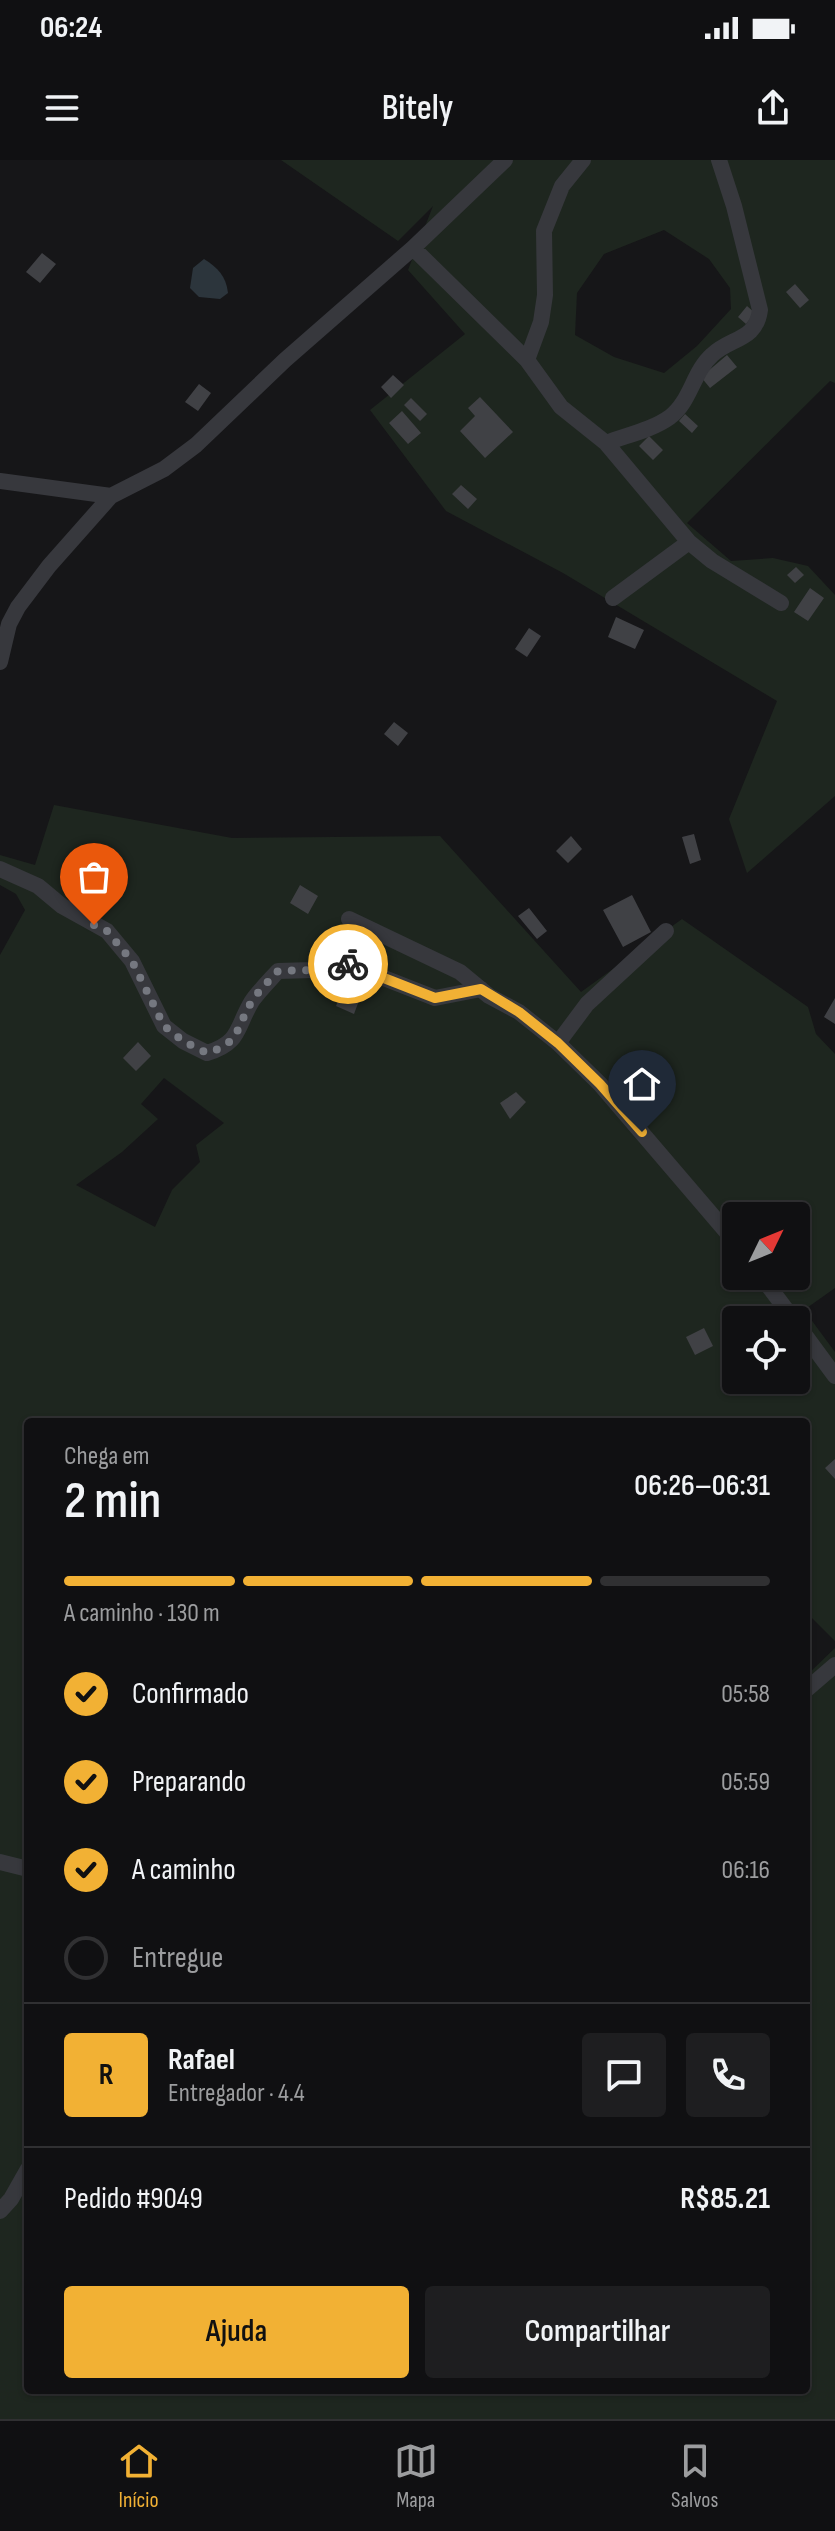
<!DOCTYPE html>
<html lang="pt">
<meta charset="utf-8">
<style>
body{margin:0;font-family:"Sofia Sans Condensed",sans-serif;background:#1e1e20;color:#f1f3f6;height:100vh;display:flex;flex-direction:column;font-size:30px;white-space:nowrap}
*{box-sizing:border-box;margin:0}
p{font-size:26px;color:#9c9d9f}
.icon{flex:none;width:44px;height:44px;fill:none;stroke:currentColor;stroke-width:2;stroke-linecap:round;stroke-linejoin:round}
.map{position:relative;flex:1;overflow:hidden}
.side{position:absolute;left:24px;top:1258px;width:786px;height:976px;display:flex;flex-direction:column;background:#101012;border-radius:8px;box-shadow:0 2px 6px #0004,0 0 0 2px #303032}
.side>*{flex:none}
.needle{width:52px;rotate:47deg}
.buttons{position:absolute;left:722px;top:1042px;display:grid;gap:16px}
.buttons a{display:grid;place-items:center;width:88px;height:88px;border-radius:8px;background:#101012;box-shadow:0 2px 6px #0004,0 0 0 2px #303032;font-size:40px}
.pin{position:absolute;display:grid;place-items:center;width:68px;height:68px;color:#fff;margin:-82px -34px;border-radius:50% 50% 50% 0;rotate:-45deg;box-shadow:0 0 8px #0007}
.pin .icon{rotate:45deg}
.courier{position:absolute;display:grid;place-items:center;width:80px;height:80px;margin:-40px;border:6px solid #f2b134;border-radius:50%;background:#fff;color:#222;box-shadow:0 2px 10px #0007}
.summary em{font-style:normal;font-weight:600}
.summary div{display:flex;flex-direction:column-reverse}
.summary{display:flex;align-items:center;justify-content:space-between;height:136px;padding:0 40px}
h1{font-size:52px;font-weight:600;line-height:60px}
.bar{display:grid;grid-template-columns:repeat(4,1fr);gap:12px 8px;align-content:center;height:96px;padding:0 40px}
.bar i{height:10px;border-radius:6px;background:#303032}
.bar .active{background:#f2b134}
.bar p{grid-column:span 4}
.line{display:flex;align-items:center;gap:20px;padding:0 40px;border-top:2px solid #303032}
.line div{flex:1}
.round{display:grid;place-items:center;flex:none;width:84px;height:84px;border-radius:8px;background:#1e1e20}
ol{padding:0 40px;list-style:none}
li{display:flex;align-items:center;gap:24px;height:88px}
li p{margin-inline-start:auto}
li .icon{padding:8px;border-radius:50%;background:#f2b134;color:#111;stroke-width:4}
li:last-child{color:#9c9d9f}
li i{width:44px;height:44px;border:4px solid #303032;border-radius:50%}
.primary-button{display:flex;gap:16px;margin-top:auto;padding:16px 40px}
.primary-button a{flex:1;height:92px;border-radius:8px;background:#f2b134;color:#111;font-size:32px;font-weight:600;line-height:92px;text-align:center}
.primary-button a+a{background:#1e1e20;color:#f1f3f6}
.status{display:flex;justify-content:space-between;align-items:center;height:56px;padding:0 40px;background:#101012;direction:ltr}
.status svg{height:22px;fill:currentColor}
header{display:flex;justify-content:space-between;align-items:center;height:104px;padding:0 40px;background:#101012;font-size:36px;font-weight:600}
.dock{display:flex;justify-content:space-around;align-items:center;height:112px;border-top:2px solid #303032;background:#101012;font-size:22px;color:#9c9d9f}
.dock a{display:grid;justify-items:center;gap:4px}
.dock .active{color:#f2b134}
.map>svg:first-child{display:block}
.green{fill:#1e261f;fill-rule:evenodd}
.water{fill:#2c353c}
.building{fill:#404145}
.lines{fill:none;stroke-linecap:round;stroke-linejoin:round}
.minor{stroke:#37383d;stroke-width:16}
.done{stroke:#757880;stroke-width:8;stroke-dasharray:0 14.4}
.route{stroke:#f2b134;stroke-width:10}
</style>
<div class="status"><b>06:24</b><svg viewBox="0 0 49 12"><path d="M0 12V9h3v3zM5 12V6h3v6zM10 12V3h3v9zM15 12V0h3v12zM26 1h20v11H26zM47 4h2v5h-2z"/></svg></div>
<header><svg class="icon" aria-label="menu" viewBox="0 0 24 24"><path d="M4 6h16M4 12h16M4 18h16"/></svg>Bitely<svg class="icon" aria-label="share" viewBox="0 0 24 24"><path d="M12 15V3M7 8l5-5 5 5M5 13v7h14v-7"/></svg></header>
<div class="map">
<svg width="835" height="2259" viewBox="0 0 835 2259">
<rect width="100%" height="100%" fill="#161618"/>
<path class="green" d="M281,0H835V223L830,221L687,363L731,401L773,398L808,406L835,435V636L747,713L729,659L777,541L563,413L446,351L370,250L465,174L408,110L433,46L398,81ZM664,70L709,99L730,128L731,149L697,186L664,213L614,197L575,175L577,133L604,94Z
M54,645L232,678L440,676L581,832L682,759L808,847L816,874L835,894V1128L804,1150L835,1192V1481L806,1452V1262H28V2230H806V1516L835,1488V2259H0V795L25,750L16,734L0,725V695L35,705ZM164,918L224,963L196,985L200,1002L172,1030L155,1067L76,1025L122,992L158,959L141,944ZM736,1056H796V1116H736ZM736,1160H796V1220H736Z"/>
<path class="water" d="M204,99C218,108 226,116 228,133L220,139L199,137L190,128L193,108Z"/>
<path class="building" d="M42,93L56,104L40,123L26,112Z
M795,124L809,140L800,148L786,132Z
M747,146L755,153L746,164L738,157Z
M727,195L737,207L710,228L701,217Z
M393,215L404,225L391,238L381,227Z
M199,224L211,233L198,251L185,242Z
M480,237L513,272L485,298L460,271L475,256L468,248Z
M411,238L427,254L420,261L404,245Z
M402,251L421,273L408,284L389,263Z
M685,254L698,266L692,273L679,261Z
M649,276L663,290L653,300L639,286Z
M461,325L477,339L468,349L452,334Z
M796,407L804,415L795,423L787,415Z
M810,428L824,438L808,461L794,452Z
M616,457L644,470L635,489L608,477Z
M529,468L541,476L527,497L515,489Z
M394,562L408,573L398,586L384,574Z
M694,674L701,700L690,704L682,677Z
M571,676L582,689L568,703L556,691Z
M300,725L318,736L308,754L290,743Z
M632,735L651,772L623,787L603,750Z
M529,748L547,771L537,779L518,756Z
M348,815L366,822L354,854L336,846Z
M835,838V864L824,857Z
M138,882L151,896L136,911L123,898Z
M516,932L526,942L510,959L500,943Z
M704,1168L713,1186L695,1195L686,1177Z
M835,1299V1319L825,1308Z"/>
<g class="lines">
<path class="minor" d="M413,88L527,200L561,247L606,283L689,382L613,438
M527,200L541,162L545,135L544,71L562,26L583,0
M606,283C627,275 652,270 670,257C691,241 693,212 712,195C731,177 756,181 760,150L734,46L719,0
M0,321L111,336
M689,382L712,401L781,443
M0,502L9,464L18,447L49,406L111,336L164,309L196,285L285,200L413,88L505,0
M0,709L38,726L62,746L107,771L132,801L164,866L183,881L207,893C241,883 236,867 252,841C259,831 269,821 278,811L313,810L343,802L435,838L481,829
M349,759L460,812L489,836L519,852L558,883L600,924L736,1083
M558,883L587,844L666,771
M761,1116L794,1160
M796,1163L835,1216
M806,1530L835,1505
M0,1702L28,1709
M0,2051L11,2039L28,2009"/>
</g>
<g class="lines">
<path class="done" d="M94,765L107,771L132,801L164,866L183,881L207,893C241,883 236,867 252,841C259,830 269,821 278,811L313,810L343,802L348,804"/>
<path class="route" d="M348,804L435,838L481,829L519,852L558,883L600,924L642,972"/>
</g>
</svg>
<div class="buttons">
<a><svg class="needle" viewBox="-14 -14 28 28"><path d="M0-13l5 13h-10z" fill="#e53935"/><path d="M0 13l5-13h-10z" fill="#9c9d9f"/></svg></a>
<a><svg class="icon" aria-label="locate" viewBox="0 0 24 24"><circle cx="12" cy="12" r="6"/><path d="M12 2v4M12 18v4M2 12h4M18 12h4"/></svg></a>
</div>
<div class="pin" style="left:94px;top:765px;background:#ea580c"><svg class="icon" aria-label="bag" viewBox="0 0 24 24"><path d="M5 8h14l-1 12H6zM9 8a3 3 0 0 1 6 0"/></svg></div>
<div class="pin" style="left:642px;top:972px;background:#1f2937"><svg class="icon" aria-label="home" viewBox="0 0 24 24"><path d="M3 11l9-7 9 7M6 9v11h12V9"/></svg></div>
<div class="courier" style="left:348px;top:804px"><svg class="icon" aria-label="bike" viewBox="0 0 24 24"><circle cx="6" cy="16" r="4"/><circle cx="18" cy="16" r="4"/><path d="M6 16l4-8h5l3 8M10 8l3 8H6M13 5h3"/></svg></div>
<section class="side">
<div class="summary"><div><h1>2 min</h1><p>Chega em</p></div><em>06:26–06:31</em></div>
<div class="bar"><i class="active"></i><i class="active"></i><i class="active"></i><i></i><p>A caminho · 130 m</p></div>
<ol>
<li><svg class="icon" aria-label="check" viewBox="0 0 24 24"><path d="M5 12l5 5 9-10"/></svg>Confirmado<p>05:58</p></li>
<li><svg class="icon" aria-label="check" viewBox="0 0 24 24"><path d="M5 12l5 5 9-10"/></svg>Preparando<p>05:59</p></li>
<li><svg class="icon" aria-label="check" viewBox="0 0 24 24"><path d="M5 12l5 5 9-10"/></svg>A caminho<p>06:16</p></li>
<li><i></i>Entregue</li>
</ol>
<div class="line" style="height:144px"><b class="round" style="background:#f2b134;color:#111">R</b><div><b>Rafael</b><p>Entregador · 4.4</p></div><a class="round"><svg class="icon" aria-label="chat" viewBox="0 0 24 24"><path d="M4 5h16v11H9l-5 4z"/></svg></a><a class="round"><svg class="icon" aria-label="phone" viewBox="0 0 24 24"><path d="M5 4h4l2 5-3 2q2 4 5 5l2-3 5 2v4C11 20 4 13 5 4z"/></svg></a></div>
<div class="line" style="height:104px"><div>Pedido #9049</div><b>R$85.21</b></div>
<div class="primary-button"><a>Ajuda</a><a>Compartilhar</a></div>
</section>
</div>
<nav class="dock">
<a class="active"><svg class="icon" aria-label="home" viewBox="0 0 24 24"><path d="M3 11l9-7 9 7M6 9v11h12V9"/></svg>Início</a>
<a><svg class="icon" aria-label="map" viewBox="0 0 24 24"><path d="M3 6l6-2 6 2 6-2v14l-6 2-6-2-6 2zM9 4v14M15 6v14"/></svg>Mapa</a>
<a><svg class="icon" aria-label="saved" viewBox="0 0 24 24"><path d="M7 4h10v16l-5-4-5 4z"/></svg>Salvos</a>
</nav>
